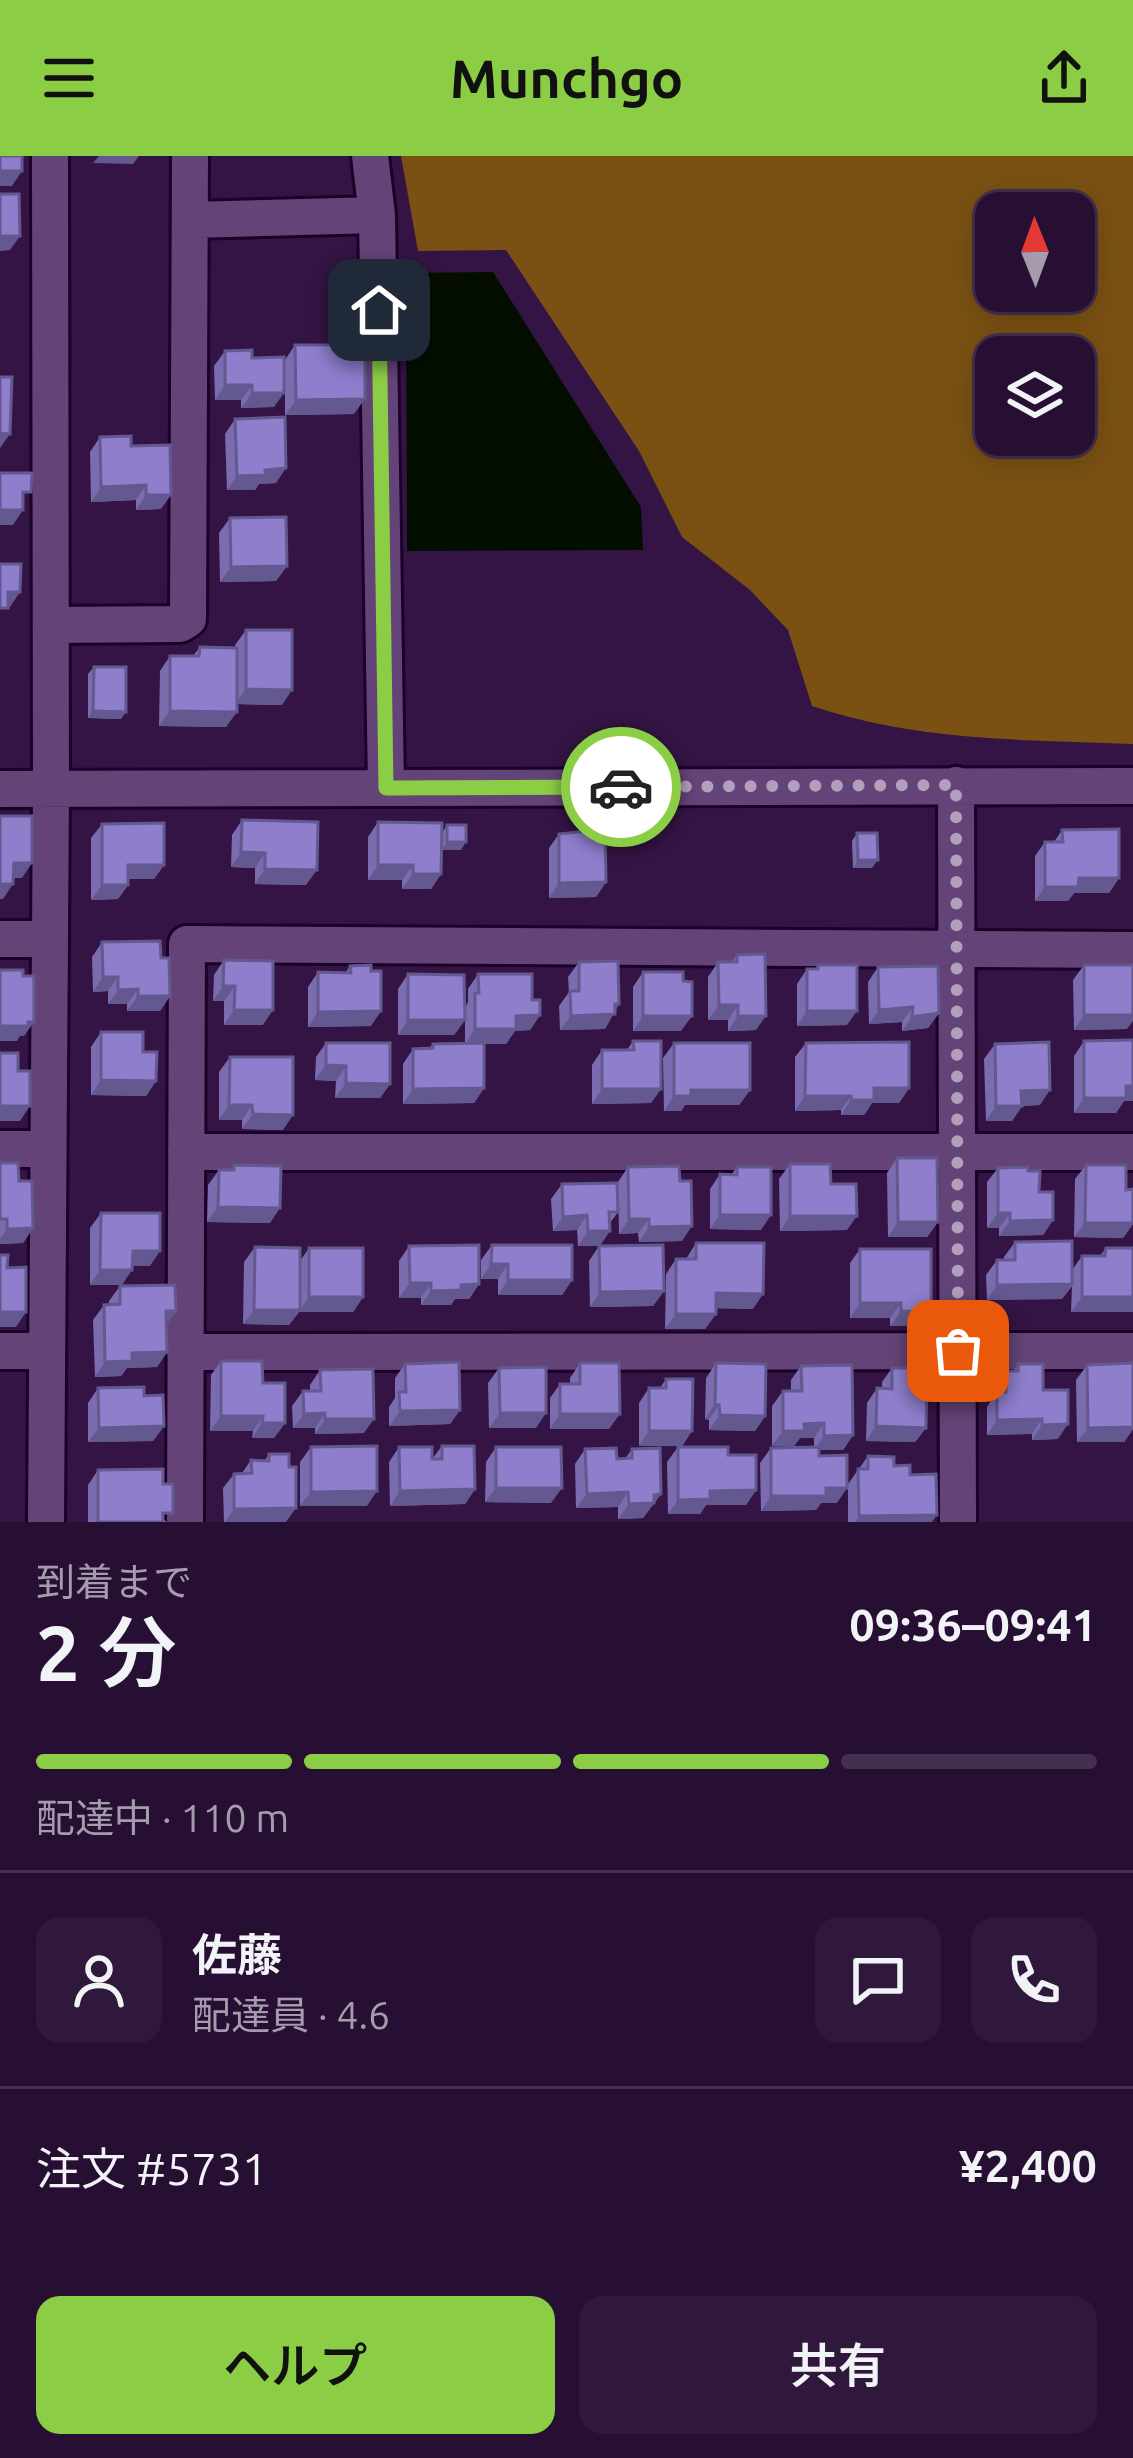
<!DOCTYPE html>
<html lang="ja">
<meta charset="utf-8">
<style>
body{margin:0;font-family:Ubuntu,"Noto Sans JP",sans-serif;background:#2f183b;color:#f1f3f6;height:100vh;display:flex;flex-direction:column;font-size:45px;white-space:nowrap}
*{box-sizing:border-box;margin:0}
p{font-size:39px;color:#a49cac}
.icon{flex:none;width:66px;height:66px;fill:none;stroke:currentColor;stroke-width:2;stroke-linecap:round;stroke-linejoin:round}
.map{position:relative;height:1366px;overflow:hidden}
.details{display:flex;flex-direction:column;background:#270f33;flex:1}
.details>*{flex:none}
.needle{width:78px;rotate:359deg}
.buttons{position:absolute;left:975px;top:36px;display:grid;gap:24px}
.buttons a{display:grid;place-items:center;width:120px;height:120px;border-radius:24px;background:#270f33;box-shadow:0 6px 30px #0003,0 0 0 3px #432f4e;font-size:60px}
.pin{position:absolute;display:grid;place-items:center;width:102px;height:102px;color:#fff;margin:-51px;border-radius:24px;box-shadow:0 6px 18px #0006}
.courier{position:absolute;display:grid;place-items:center;width:120px;height:120px;margin:-60px;border:9px solid #8bce46;border-radius:50%;background:#fff;color:#222;box-shadow:0 3px 15px #0007}
.headline em{font-style:normal;font-weight:600}
.headline div{display:flex;flex-direction:column-reverse}
.headline{display:flex;align-items:center;justify-content:space-between;height:204px;padding:0 36px}
h1{font-size:78px;font-weight:600;line-height:90px}
.bar{display:grid;grid-template-columns:repeat(4,1fr);gap:18px 12px;align-content:center;height:144px;padding:0 36px}
.bar i{height:15px;border-radius:9px;background:#432f4e}
.bar .current{background:#8bce46}
.bar p{grid-column:span 4}
.line{display:flex;align-items:center;gap:30px;padding:0 36px;border-top:3px solid #432f4e}
.line div{flex:1}
.round{display:grid;place-items:center;flex:none;width:126px;height:126px;border-radius:24px;background:#2f183b}
.cta{display:flex;gap:24px;margin-top:auto;padding:24px 36px}
.cta a{flex:1;height:138px;border-radius:24px;background:#8bce46;color:#111;font-size:48px;font-weight:600;line-height:138px;text-align:center}
.cta a+a{background:#2f183b;color:#f1f3f6}
header{display:flex;justify-content:space-between;align-items:center;height:156px;padding:0 36px;background:#8bce46;color:#111;font-size:54px;font-weight:600}
.map>svg:first-child{display:block}
.forest{fill:#7a5113;fill-rule:evenodd}
.water{fill:#040e00}
.lines{fill:none;stroke-linecap:round;stroke-linejoin:round}
.minor-casing{stroke:#1b0029;stroke-width:42}
.minor{stroke:#644478;stroke-width:36}
.wall{fill:#7a6caf}
.shaded-wall{fill:#63588f}
.building{fill:#8e7ecc;stroke:#63588f;stroke-width:3}
.done{stroke:#b19fbc;stroke-width:12;stroke-dasharray:0 21.6}
.route{stroke:#8bce46;stroke-width:15}
</style>
<header><svg class="icon" aria-label="menu" viewBox="0 0 24 24"><path d="M4 6h16M4 12h16M4 18h16"/></svg>Munchgo<svg class="icon" aria-label="share" viewBox="0 0 24 24"><path d="M12 15V3M7 8l5-5 5 5M5 13v7h14v-7"/></svg></header>
<div class="map">
<svg width="1133" height="1366" viewBox="0 0 1133 1366">
<rect width="100%" height="100%" fill="#341444"/>
<path class="forest" d="M401,0H1133V588C1024,584 916,585 812,550L788,474L750,434L682,381L639,295L506,94L418,95ZM996,57H1074V135H996ZM996,201H1074V279H996Z"/>
<path class="water" d="M493,116L641,351L643,394L407,395L406,117Z"/>
<g class="lines">
<g class="minor-casing">
<path id="minor" d="M370,0L377,59L386,632
M190,64L377,59
M51,469L180,468L188,463L190,0
M956,629L958,1366
M0,633L1133,630
M0,783H48
M0,993H48
M186,996H1133
M0,1195H47
M185,1196L1133,1195
M46,1366L51,633L50,0
M185,1366L187,788L1133,794"/>
</g>
<use href="#minor" class="minor"/>
</g>
<path class="wall" d="M295,189L354,258L285,259V204Z
M225,195L252,202L274,251L241,252V244H215L214,210Z
M235,263L276,327L259,328L255,334H227L225,278Z
M100,281L131,290L161,353L136,354V344L91,346L90,296Z
M230,362L287,410L276,425L220,426L219,377Z
M246,474L282,549L237,548L226,571L159,570L160,515L170,500H193L200,491L235,492V489Z
M94,511L121,563L88,562V518Z
M242,664L306,729L255,728V712L231,711L232,679Z
M378,666L442,677L447,669L461,694H441V718L431,733H402V724H368V681Z
M102,668L164,709L154,723H128V729L118,743L91,744V682Z
M1062,674L1119,722L1109,737H1074L1068,745H1035V700L1045,686H1054Z
M857,677L872,712H853L852,685Z
M559,678L606,726L596,741L549,742V692Z
M102,786L161,802L170,840L160,855H127V848H108V835L93,836L92,801Z
M737,799L756,874L728,875V864H708V821L718,806H732Z
M224,804L263,869H224V845H213L214,819Z
M579,806L619,848L605,873L560,874L559,850L569,836L568,821Z
M818,809L847,869L797,870V828L807,813H815Z
M1084,809L1127,873L1074,874L1073,824Z
M350,810L371,815V870L308,871V831L318,816H346Z
M878,811L939,857L928,872L902,875V866L869,868L868,826Z
M643,816L681,875H633V831Z
M408,818L465,852L468,846V833L478,818L532,844L540,859L530,874L515,875L506,888H484V932L474,947L403,948V908L413,893L429,892L433,888L465,887V864L454,879H398V833Z
M101,876L143,896L156,925L146,940L91,939V891Z
M1133,884V945H1124L1116,957H1074V900L1084,885Z
M633,885L661,933L651,947L592,948V909L602,894H627Z
M326,887L390,928L380,942H335L336,925L315,924L316,901Z
M674,887L750,934L739,949H685L681,955H664L663,902Z
M806,887L909,932L899,947H872L864,959H841V954L795,955V901Z
M995,888L1040,949L1022,950L1012,965H986L984,903Z
M230,901L283,974L242,973V964H219V916Z
M897,1002L938,1066L927,1081H888L887,1017Z
M0,1007L33,1072L23,1087L0,1088Z
M790,1008L831,1028L847,1074L780,1075L779,1023Z
M234,1009L270,1067L207,1066L208,1029L219,1014H231Z
M1086,1009L1126,1034L1133,1033V1068L1123,1082L1074,1081L1075,1023Z
M628,1011L682,1085L639,1086L638,1077L619,1078L618,1026Z
M737,1011L761,1074L710,1073V1033L720,1018L731,1019Z
M998,1012L1028,1015L1053,1064L1043,1079L999,1080V1072H987V1026Z
M562,1028L618,1056L610,1067L600,1090H578L577,1074L553,1075L551,1043Z
M101,1057L150,1110H132L122,1129H90V1072Z
M1015,1086L1072,1114L1082,1100H1100L1106,1092H1133V1156H1071L1072,1130L1062,1143L987,1144L986,1119L997,1104H1004V1101Z
M696,1087L753,1153L716,1152V1158L705,1173H665L666,1118L676,1103H686Z
M492,1089L572,1124L562,1139H498V1123H481V1104Z
M409,1090L479,1128L469,1143H455L451,1149H421V1142H399V1105Z
M599,1090L664,1135L653,1150L590,1151L589,1105Z
M255,1091L300,1105L309,1092L363,1141L353,1156H299L289,1169L243,1168L244,1106Z
M860,1093L931,1156L921,1170H890V1162H850V1107Z
M120,1130L176,1155L166,1169L167,1196L157,1211L127,1212L121,1220L95,1221L93,1164L104,1149H109V1145Z
M221,1205L263,1227L285,1267L274,1282H252L253,1275H210L211,1219Z
M580,1207L609,1273H550V1242L560,1228H570V1222Z
M716,1207L765,1260L755,1275L709,1274V1264L705,1263L706,1222Z
M1133,1207V1273L1124,1286H1077L1076,1224L1087,1209Z
M405,1208L460,1254L450,1268L389,1270V1251L395,1242V1222Z
M1018,1208L1043,1234L1058,1283L1032,1284V1278L987,1279V1251L995,1238V1230L1006,1215H1013Z
M801,1210L853,1279L843,1294H819V1300L837,1347H821L816,1354L761,1355L760,1307L771,1292H814V1282H800L794,1290H772V1250L783,1235H791V1224Z
M499,1212L536,1272H489L488,1227Z
M892,1212L926,1272L915,1286L866,1285L867,1247L877,1232L882,1233V1226Z
M320,1214L364,1277L315,1278V1272H293L292,1250L303,1235H310V1229Z
M666,1223L692,1275L682,1290H639V1247L649,1232H660Z
M98,1232L164,1270L153,1285L88,1286V1247Z
M442,1290L475,1333L465,1348L390,1350L389,1306L399,1291L432,1303Z
M311,1291L367,1350H300V1306Z
M496,1291L551,1347L485,1346L486,1306Z
M678,1291L756,1334L746,1349H706L700,1358H668L667,1306Z
M585,1293L617,1303H625L632,1293L661,1338L643,1362L618,1363V1351L576,1352L575,1308Z
M269,1298L286,1366H224L223,1332L234,1318L242,1317L251,1304H265Z
M868,1300L894,1310L910,1319L932,1366H848V1328Z
M98,1314L167,1366H88V1329Z"/>
<path class="shaded-wall" d="M99,0H139L133,8L93,7Z
M0,15H22L12,30H0Z
M0,80H20L10,94L0,95Z
M225,229H252L241,244H215Z
M252,237H284L274,251L241,252Z
M365,243L354,258L285,259L296,244Z
M0,277L10,278L0,292Z
M286,312L276,327L259,328L255,334H227L237,320L265,314Z
M146,329L136,344L91,346L101,331Z
M146,339H171L161,353L136,354Z
M0,354H23L13,369H0Z
M287,410L276,425L220,426L231,411Z
M8,436H20L10,451H0Z
M246,533L292,534L282,549L235,548Z
M93,555L126,556L121,563L88,562Z
M170,555L237,556L226,571L159,570Z
M447,686H466L461,694H441Z
M241,696L265,697L255,712L231,711Z
M858,704H878L872,712H853Z
M14,707H32L22,722H3Z
M128,709H164L154,723H118Z
M378,709H413L402,724H368Z
M265,713L317,714L306,729L255,728Z
M413,718H441L431,733H402Z
M1079,722H1119L1109,737H1074L1068,745H1035L1045,731Z
M606,726L596,741L549,742L559,727Z
M0,728H13L3,743H0Z
M102,729H128L118,743L91,744Z
M103,821H118L108,835L93,836Z
M223,830H235L224,845H213Z
M138,833L127,848H108L118,834Z
M138,840H170L160,855H127Z
M615,848H619L605,873L560,874L571,860Z
M719,849H738L728,864H708Z
M913,851L902,866L869,868L879,854Z
M234,854H273L263,869H224Z
M381,855L371,870L308,871L318,856Z
M807,855H857L847,869L797,870Z
M939,857L928,872L902,875L912,861Z
M540,859L530,874L515,875L506,888H465L475,873L516,860Z
M1084,859H1133V865L1127,873L1074,874Z
M643,860H692L681,875H633Z
M738,860H766L756,874L728,875Z
M408,864H465L454,879H398Z
M28,866H34L24,880H20L17,885H0V870Z
M326,909L346,910L336,925L315,924Z
M101,924L156,925L146,940L91,939Z
M346,927L390,928L380,942H335Z
M1126,930H1133V945H1124L1116,957H1074L1084,942Z
M484,932L474,947L403,948L413,933Z
M874,932H909L899,947H872L864,959H841L851,944Z
M602,933H661L651,947L592,948Z
M691,934H750L739,949H685L681,955H664L674,940Z
M1050,934L1040,949L1017,950H1022L1012,965H986L996,950L1021,935Z
M805,940H851L841,954L795,955Z
M229,949H252L242,964H219Z
M0,950H30L20,965H0Z
M253,958L293,959L283,974L242,973Z
M218,1051L280,1052L270,1067L207,1066Z
M998,1057H1010L999,1072H987Z
M587,1059L577,1074L553,1075L563,1061Z
M720,1059H771L761,1074L710,1073Z
M790,1060H857L847,1074L780,1075Z
M629,1063H649L638,1077L619,1078Z
M1053,1064L1043,1079L999,1080L1010,1065Z
M898,1066H938L927,1081H888Z
M1085,1067H1133V1068L1123,1082L1074,1081Z
M692,1070L682,1085L639,1086L649,1071Z
M33,1072L23,1087L0,1088V1083L7,1073Z
M588,1075H610L600,1090H578Z
M133,1095H160L150,1110H122Z
M491,1108H508L498,1123H481Z
M100,1114H132L122,1129H90Z
M508,1124H572L562,1139H498Z
M410,1127H431L421,1142H399Z
M479,1128L469,1143H455L451,1149H421L431,1135L461,1129Z
M1072,1128L1062,1143L987,1144L997,1129Z
M664,1135L653,1150L590,1151L600,1136Z
M716,1137L763,1138L753,1153L705,1152Z
M309,1141H363L353,1156H299L289,1169L243,1168L254,1154H300Z
M1082,1141H1133V1156H1071Z
M860,1147H901L890,1162H850Z
M166,1155H176L165,1170Z
M901,1155L931,1156L921,1170H890Z
M0,1156H26L16,1171H0Z
M676,1158H716L705,1173H665Z
M167,1196L157,1211L127,1212L121,1220L95,1221L105,1206L132,1197Z
M715,1248L719,1249L709,1264L705,1263Z
M460,1254L450,1268L389,1270L400,1255Z
M325,1257L315,1272H293L304,1258Z
M500,1257H546L536,1272H489Z
M560,1258H620L609,1273H550Z
M720,1259L765,1260L755,1275L709,1274Z
M1133,1259V1273L1124,1286H1077L1088,1272Z
M221,1260H263L253,1275H210Z
M325,1263H374L364,1277L315,1278Z
M1042,1263L1032,1278L987,1279L997,1264Z
M262,1267H285L274,1282H252Z
M824,1267L814,1282H800L794,1290H772L783,1275L804,1268Z
M1068,1268L1058,1283L1032,1284L1042,1269Z
M164,1270L153,1285L88,1286L99,1272Z
M876,1270L926,1272L915,1286L866,1285Z
M649,1275H692L682,1290H639Z
M853,1279L843,1294H814L824,1280Z
M496,1332H562L551,1347L485,1346Z
M826,1332H847L837,1347H821L816,1354L761,1355L771,1340Z
M475,1333L465,1348L390,1350L400,1335Z
M756,1334L746,1349H706L700,1358H668L678,1344L710,1335Z
M377,1335L367,1350H300L311,1336Z
M628,1336L618,1351L576,1352L587,1338Z
M661,1338L643,1362L618,1363L629,1348L654,1339Z
M296,1352L286,1366H225L234,1353Z
M937,1359L932,1366H855L859,1360Z"/>
<path class="building" d="M0,0H22V15H0Z
M0,38H19L20,80H0Z
M295,189H365V243L296,244Z
M252,194V202L284,201V237H252V229H225V195Z
M0,221H12L10,278L0,277Z
M285,261L286,312L265,314L266,319L237,320L235,263Z
M131,280V290L170,289L171,339H146V329L101,331L100,281Z
M0,317H32L31,336H23V354H0Z
M286,361L287,410L231,411L230,362Z
M0,408H21L20,436H8V452H0Z
M246,474H292V534L246,533Z
M200,491L237,492V556L170,555V500H199Z
M94,511H126V556L93,555Z
M0,660H32V707H14L13,728H0Z
M242,664L318,666L317,714L265,713V697L241,696Z
M378,666L442,667L441,718H413V709H378Z
M164,667V709H128V729H102V668Z
M447,669H466V686H447Z
M605,673L606,726L559,727V678Z
M1119,673V722H1079L1078,731H1045V686H1063L1062,674Z
M857,677H877L878,704H858Z
M160,785L161,802H169L170,840H138V833L118,834V821H103L102,786Z
M765,798L766,860H738V849H719L718,806H737V799Z
M224,804L273,805V854H234L235,830H223Z
M618,805L619,848H615V858L571,860L570,835H579V806Z
M371,809V815H381V855L318,856V816L351,817L350,810Z
M818,809H857V855H807V813H818Z
M1084,809H1133V859H1084Z
M938,810L939,857L912,861L913,851L879,854L878,811Z
M0,814H23V820H34V866H28V870H0Z
M643,816H683V825L692,826V860H643Z
M408,818L464,819L465,864H408Z
M478,818H532V844H540V859L516,860V873H475V837H479Z
M101,876H143V896H157L156,925L101,924Z
M1133,884V930H1126V942H1084V885Z
M633,885H661V933H602V894H634Z
M909,886V932H874V944H851V940H805L806,887Z
M1049,886L1050,934L1021,935L1022,950H996L995,888Z
M326,887H390V928L346,927V910L326,909Z
M484,887V932L413,933V893L433,892V888Z
M674,887H750V934H691V940H674Z
M0,897H18V915H30V950H0Z
M230,901H293V959L253,958L252,949H229Z
M897,1002H937L938,1066H898Z
M0,1007H18L19,1025H32L33,1072L7,1073V1063H0Z
M790,1008H830L831,1028H856L857,1060H790Z
M234,1009L281,1010L280,1052L218,1051L219,1014H234Z
M1086,1009H1126V1034L1133,1033V1067H1085Z
M679,1010L680,1025H691L692,1070L649,1071V1063H629L628,1011Z
M737,1011H771V1059H720V1018L737,1019Z
M1028,1011V1015H1040L1039,1036H1053V1064L1010,1065V1057H998V1012Z
M617,1027L618,1056H609L610,1075H588L587,1059L563,1061L562,1028Z
M101,1057H160V1095H133L132,1114H100Z
M1072,1085V1128L997,1129V1104H1015V1086Z
M696,1087H764L763,1138L716,1137V1158H676V1103H696Z
M479,1089V1128L461,1129V1134L431,1135V1127H410L409,1090Z
M492,1089H572V1124H508V1108H491Z
M663,1089L664,1135L600,1136L599,1090Z
M255,1091L300,1092V1154H254Z
M309,1092H363V1141H309Z
M1106,1092H1133V1141H1082V1100H1105Z
M860,1093H931V1156L901,1155V1147H860Z
M0,1099H8L7,1112L26,1111V1156H0Z
M175,1129L176,1155H166L167,1196L132,1197V1205L105,1206L104,1149L120,1148V1130Z
M221,1205H262L263,1227H285V1267H262L263,1260H221Z
M459,1206L460,1254L400,1255L399,1236H406L405,1208Z
M580,1207H619L620,1258H560V1228H580Z
M716,1207L766,1208L765,1260L720,1259L719,1249L715,1248Z
M1133,1207V1271L1088,1272L1087,1209Z
M1018,1208H1043V1234H1068V1268L1042,1269V1263L997,1264V1236H1006V1215H1018Z
M852,1209L853,1279L824,1280V1267L804,1268L805,1275H783V1235H802L801,1210Z
M546,1211V1257H500L499,1212Z
M892,1212H927L926,1272L876,1270L877,1232L892,1233Z
M373,1213L374,1263H325V1257L304,1258L303,1235H321L320,1214Z
M666,1223H693L692,1275H649V1232H666Z
M144,1231V1240L163,1239L164,1270L99,1272L98,1232Z
M377,1290V1335L311,1336V1291Z
M442,1290H474L475,1333L400,1335L399,1291H432V1303H442Z
M496,1291H561L562,1332H496Z
M678,1291H728V1299H756V1334L710,1335V1343L678,1344Z
M819,1291V1300L847,1299V1332H826V1340H771V1292Z
M616,1292L617,1303L632,1302V1293L660,1292L661,1338L654,1339V1347L629,1348L628,1336L587,1338L585,1293Z
M269,1298H289V1311H296V1352L234,1353V1318L252,1317L251,1304L269,1305Z
M868,1300L894,1301V1310L910,1309V1319L936,1318L937,1359L859,1360L858,1313H868Z
M163,1313V1328H173V1357H163V1366H98V1314Z"/>
<g class="lines">
<path class="done" d="M621,631L956,629L958,1195"/>
<path class="route" d="M379,154L386,632L621,631"/>
</g>
</svg>
<div class="buttons">
<a><svg class="needle" viewBox="-14 -14 28 28"><path d="M0-13l5 13h-10z" fill="#e53935"/><path d="M0 13l5-13h-10z" fill="#a49cac"/></svg></a>
<a><svg class="icon" aria-label="layers" viewBox="0 0 24 24"><path d="M12 4l9 5-9 5-9-5zM3 14l9 5 9-5"/></svg></a>
</div>
<div class="pin" style="left:958px;top:1195px;background:#ea580c"><svg class="icon" aria-label="bag" viewBox="0 0 24 24"><path d="M5 8h14l-1 12H6zM9 8a3 3 0 0 1 6 0"/></svg></div>
<div class="pin" style="left:379px;top:154px;background:#1f2937"><svg class="icon" aria-label="home" viewBox="0 0 24 24"><path d="M3 11l9-7 9 7M6 9v11h12V9"/></svg></div>
<div class="courier" style="left:621px;top:631px"><svg class="icon" aria-label="car" viewBox="0 0 24 24"><path d="M5 17H2v-5l4-1 3-4h7l3 4 3 1v5h-3M9 17h6M6 11h13"/><circle cx="7" cy="17" r="2"/><circle cx="17" cy="17" r="2"/></svg></div>
</div>
<section class="details">
<div class="headline"><div><h1>2 分</h1><p>到着まで</p></div><em>09:36–09:41</em></div>
<div class="bar"><i class="current"></i><i class="current"></i><i class="current"></i><i></i><p>配達中 · 110 m</p></div>
<div class="line" style="height:216px"><a class="round"><svg class="icon" aria-label="person" viewBox="0 0 24 24"><circle cx="12" cy="8" r="4"/><path d="M4 21q1-7 8-7t8 7"/></svg></a><div><b>佐藤</b><p>配達員 · 4.6</p></div><a class="round"><svg class="icon" aria-label="chat" viewBox="0 0 24 24"><path d="M4 5h16v11H9l-5 4z"/></svg></a><a class="round"><svg class="icon" aria-label="phone" viewBox="0 0 24 24"><path d="M5 4h4l2 5-3 2q2 4 5 5l2-3 5 2v4C11 20 4 13 5 4z"/></svg></a></div>
<div class="line" style="height:156px"><div>注文 #5731</div><b>¥2,400</b></div>
<div class="cta"><a>ヘルプ</a><a>共有</a></div>
</section>
